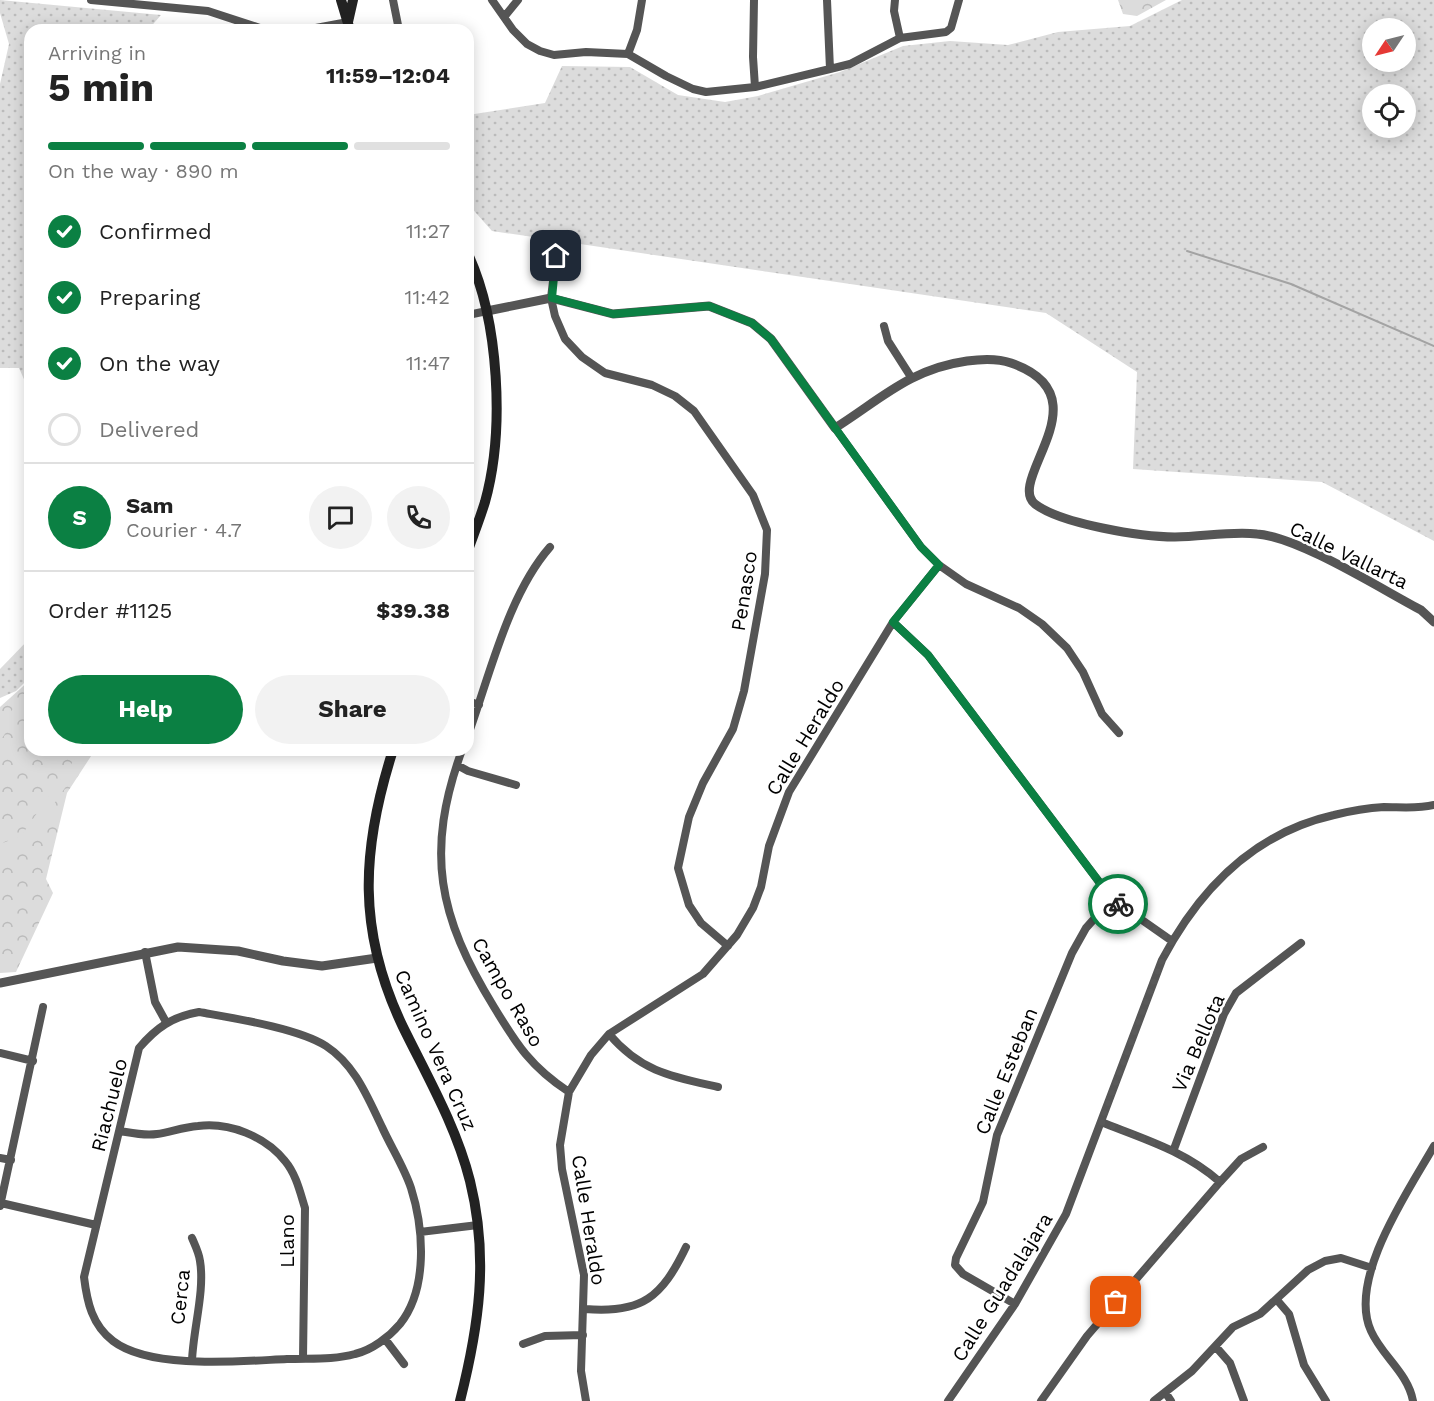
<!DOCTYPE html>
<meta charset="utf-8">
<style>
body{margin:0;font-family:"Work Sans",sans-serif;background:#f2f2f2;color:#222;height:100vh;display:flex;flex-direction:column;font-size:22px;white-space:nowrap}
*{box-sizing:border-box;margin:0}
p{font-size:20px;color:#767676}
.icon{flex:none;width:33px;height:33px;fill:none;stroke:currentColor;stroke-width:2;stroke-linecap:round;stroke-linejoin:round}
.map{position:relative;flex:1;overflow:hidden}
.sheet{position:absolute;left:24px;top:24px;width:450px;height:732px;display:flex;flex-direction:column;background:#fff;border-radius:18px;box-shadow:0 3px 15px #0003}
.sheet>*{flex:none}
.needle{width:39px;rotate:235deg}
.tools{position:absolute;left:1362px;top:18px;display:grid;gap:12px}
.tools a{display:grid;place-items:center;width:54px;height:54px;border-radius:50%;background:#fff;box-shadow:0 3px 15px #0003;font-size:30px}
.pin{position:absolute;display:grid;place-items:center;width:51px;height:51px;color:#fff;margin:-26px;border-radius:12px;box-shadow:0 3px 9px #0006}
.courier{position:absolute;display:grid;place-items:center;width:60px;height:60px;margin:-30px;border:4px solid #0b8043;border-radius:50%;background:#fff;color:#222;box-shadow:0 2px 8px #0007}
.head em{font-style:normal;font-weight:700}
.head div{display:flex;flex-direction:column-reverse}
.head{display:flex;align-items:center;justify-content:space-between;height:102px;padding:0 24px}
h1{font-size:39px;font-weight:700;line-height:45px}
.bar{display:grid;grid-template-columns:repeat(4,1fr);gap:9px 6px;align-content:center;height:72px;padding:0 24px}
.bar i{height:8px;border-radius:4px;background:#e0e0e0}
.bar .active{background:#0b8043}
.bar p{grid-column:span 4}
.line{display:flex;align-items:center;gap:15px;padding:0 24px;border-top:2px solid #e0e0e0}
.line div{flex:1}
.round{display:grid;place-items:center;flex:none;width:63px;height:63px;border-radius:32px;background:#f2f2f2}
ol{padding:0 24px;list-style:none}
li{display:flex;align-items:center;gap:18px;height:66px}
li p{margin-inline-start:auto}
li .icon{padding:6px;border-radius:50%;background:#0b8043;color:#fff;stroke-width:4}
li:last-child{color:#767676}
li i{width:33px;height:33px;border:3px solid #e0e0e0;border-radius:50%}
.button{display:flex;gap:12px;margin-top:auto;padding:12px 24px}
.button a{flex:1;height:69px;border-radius:36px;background:#0b8043;color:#fff;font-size:24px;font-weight:700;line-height:69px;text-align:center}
.button a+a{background:#f2f2f2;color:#222}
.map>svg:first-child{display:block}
.grass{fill:url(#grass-dots);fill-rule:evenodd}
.park{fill:url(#park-crowns)}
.pitch{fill:#dcdcdc}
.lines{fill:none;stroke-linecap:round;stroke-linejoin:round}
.stream{stroke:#a3a3a3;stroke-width:2}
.minor{stroke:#555;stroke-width:8}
.tertiary{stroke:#555;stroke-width:9}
.secondary{stroke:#222;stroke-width:10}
.done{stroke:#595959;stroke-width:6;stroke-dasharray:0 10.8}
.route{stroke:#0b8043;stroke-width:8}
.labels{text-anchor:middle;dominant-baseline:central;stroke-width:5;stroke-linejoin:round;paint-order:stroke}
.street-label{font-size:20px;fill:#000;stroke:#fff}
</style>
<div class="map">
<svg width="1434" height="1401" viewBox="0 0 1434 1401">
<defs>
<pattern id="grass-dots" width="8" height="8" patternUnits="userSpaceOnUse" patternTransform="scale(1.5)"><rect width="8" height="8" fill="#dcdcdc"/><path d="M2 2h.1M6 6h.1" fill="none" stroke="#bbb" stroke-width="1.8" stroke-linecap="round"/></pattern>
<pattern id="park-crowns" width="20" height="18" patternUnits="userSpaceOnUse" patternTransform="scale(1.5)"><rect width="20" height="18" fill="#dcdcdc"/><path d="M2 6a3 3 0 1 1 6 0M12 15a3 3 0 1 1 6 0" fill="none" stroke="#bbb"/></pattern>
</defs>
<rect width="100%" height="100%" fill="#fff"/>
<path class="grass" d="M0,0L161,15L148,30H30V393L19,368H0V84L9,44L0,13Z
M1182,0H1434V541L1322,482L1133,469L1137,372L1046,313L492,231L468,204V115L545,103L562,66L630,67L678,95L725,102L758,96L840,72L903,46L950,41L1008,45L1058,32L1130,26ZM1372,28H1406V62H1372ZM1372,94H1406V128H1372Z
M30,638V677L16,691L0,698V669Z"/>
<path class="park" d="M1118,0H1166L1137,16L1123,14Z
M30,680V750H95L67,793L46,879L53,893L16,972L0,973V707Z"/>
<path class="pitch" d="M30,686V698L0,741V726Z
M81,750H91L32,836L20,847L0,853V844L21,836Z"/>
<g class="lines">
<path class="stream" d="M1187,251L1291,284L1434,346"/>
<path class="minor" d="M91,0L208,11L266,30
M393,0L399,30
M492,0L513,30L527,44L540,51L554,55L586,52L628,54L666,76L693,89L706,92L755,87L830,69L850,64L900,38L946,32L951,28L959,0
M754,0L753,57L755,87
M827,0L830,69
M895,0L894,11L900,38
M504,17L518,0
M305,30L348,22
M628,54L637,30L642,0
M558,240L551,298L555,316L565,339L582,357L605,373L652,385L675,396L694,411L753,495L767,530L765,574L744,691L733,729L703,783L689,817L678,868L689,905L701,923L728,946
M468,315L487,311
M884,326L888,341L911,377
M835,428L921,547L939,565L966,584L1019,608L1042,624L1067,648L1083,672L1102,714L1119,733
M893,622L928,655L1112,899L1172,941
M468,701L479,705
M468,735C490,675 508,595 550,547
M462,750C425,852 438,916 494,1007C517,1045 531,1067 569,1092
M457,765L468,771L516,785
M145,952L155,1002L166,1022
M199,1012C232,1018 298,1028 326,1046C355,1065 367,1096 382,1127C391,1147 404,1167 411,1188C424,1229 428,1289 400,1324C389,1337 372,1350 355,1354C333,1360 310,1358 287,1359C242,1361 151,1370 113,1341C92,1325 87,1302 84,1277L139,1048C157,1027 172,1017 199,1012Z
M609,1034C641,1072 673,1077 718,1087
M0,1053L33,1061
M1101,1122C1144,1139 1185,1151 1220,1182
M120,1131C132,1133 144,1136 157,1134C170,1132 184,1127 198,1126C229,1122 265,1136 285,1161C296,1174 300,1192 305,1208L303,1359
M1174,1149L1224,1014L1236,993L1301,943
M0,1158L11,1160
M1,1203L96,1225
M0,1206L43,1007
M420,1232L478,1225
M1277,1300L1289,1314L1304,1365L1326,1401
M1015,1304L963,1274L955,1265L956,1258L983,1202L997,1135L1072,953L1086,928L1112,899
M585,1309C642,1314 662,1297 686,1247
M385,1339L404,1364
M523,1344L545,1336L583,1335
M1216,1347L1230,1363L1244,1401
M192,1361C193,1330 205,1291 200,1261C199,1253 195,1245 192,1238
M1165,1392L1171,1401
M586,1401L581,1371L584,1275L562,1169L560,1145L569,1092L591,1055L609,1034L703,974L737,935L753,908L761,887L769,846L789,792L893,622L939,565
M948,1401L1015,1304L1066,1214L1162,960C1199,890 1254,833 1334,815C1350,811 1368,808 1384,807C1400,807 1418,809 1434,805
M1041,1401L1087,1336L1220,1182L1241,1159L1263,1147
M1154,1401L1192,1371L1233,1327L1260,1314L1308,1270L1325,1261L1341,1258L1372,1268
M1413,1401C1408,1373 1382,1356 1371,1331C1347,1279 1409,1190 1434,1146"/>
<path class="tertiary" d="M487,311L551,298L613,314L709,306L752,323L771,339L835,428C881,399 910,369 967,361C981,359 997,358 1011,363C1107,396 1005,480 1035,504C1061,524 1142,537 1175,537C1202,537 1230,531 1257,534C1299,537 1381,589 1421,610L1434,622
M0,983L178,947L238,951L283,961L322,966L377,958"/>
<path class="secondary" d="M341,0L350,30
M348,22L353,0
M468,254C499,321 505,430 485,502C480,518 474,534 468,550
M393,750C361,850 357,931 403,1027C428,1078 456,1126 470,1181C489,1258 479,1326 460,1401"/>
</g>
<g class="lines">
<path class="done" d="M1116,1302L1220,1182C1183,1150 1146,1140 1101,1122L1162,960L1172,941L1118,904"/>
<path class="route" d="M556,256L552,298L613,314L709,306L752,323L771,339L921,547L939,565L893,622L928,655L1112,899L1118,904"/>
</g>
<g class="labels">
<g class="street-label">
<text transform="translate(1349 555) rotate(26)">Calle Vallarta</text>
<text transform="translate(744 591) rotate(-81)">Penasco</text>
<text transform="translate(805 737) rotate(-59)">Calle Heraldo</text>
<text transform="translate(508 992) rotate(60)">Campo Raso</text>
<text transform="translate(1198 1043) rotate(-67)">Via Bellota</text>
<text transform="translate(436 1050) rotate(66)">Camino Vera Cruz</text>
<text transform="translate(1006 1071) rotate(-68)">Calle Esteban</text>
<text transform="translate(109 1105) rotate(-76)">Riachuelo</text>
<text transform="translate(589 1220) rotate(81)">Calle Heraldo</text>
<text transform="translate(287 1241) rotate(-90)">Llano</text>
<text transform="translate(1002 1287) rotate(-58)">Calle Guadalajara</text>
<text transform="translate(180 1297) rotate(-84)">Cerca</text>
</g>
</g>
</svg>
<div class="tools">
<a><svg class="needle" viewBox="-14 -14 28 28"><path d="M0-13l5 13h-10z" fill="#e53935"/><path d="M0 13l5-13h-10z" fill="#767676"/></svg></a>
<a><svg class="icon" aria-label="locate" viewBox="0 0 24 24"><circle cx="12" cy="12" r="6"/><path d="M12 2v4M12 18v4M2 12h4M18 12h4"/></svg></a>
</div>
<div class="pin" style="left:1116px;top:1302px;background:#ea580c"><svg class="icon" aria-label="bag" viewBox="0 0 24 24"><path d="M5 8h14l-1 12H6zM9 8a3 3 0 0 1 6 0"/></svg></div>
<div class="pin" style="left:556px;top:256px;background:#1f2937"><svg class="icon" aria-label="home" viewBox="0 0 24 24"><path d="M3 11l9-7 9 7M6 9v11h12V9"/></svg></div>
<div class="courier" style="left:1118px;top:904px"><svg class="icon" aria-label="bike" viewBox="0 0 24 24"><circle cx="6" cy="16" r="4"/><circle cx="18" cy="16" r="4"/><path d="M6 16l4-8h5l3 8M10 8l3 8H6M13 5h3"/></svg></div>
<section class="sheet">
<div class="head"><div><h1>5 min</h1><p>Arriving in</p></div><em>11:59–12:04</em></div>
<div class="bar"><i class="active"></i><i class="active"></i><i class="active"></i><i></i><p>On the way · 890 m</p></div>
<ol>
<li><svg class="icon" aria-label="check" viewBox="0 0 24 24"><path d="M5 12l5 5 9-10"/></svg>Confirmed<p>11:27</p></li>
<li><svg class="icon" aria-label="check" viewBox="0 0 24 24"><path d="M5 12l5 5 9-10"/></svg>Preparing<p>11:42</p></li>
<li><svg class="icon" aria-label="check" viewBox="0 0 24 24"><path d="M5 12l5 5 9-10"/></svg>On the way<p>11:47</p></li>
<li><i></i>Delivered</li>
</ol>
<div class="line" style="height:108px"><b class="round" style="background:#0b8043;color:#fff">S</b><div><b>Sam</b><p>Courier · 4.7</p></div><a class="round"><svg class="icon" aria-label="chat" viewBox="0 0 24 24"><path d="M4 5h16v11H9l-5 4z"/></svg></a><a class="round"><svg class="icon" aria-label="phone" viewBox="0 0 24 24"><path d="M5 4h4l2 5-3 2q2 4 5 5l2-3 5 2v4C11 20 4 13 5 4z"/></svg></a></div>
<div class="line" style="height:78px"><div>Order #1125</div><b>$39.38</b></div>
<div class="button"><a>Help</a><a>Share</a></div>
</section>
</div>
